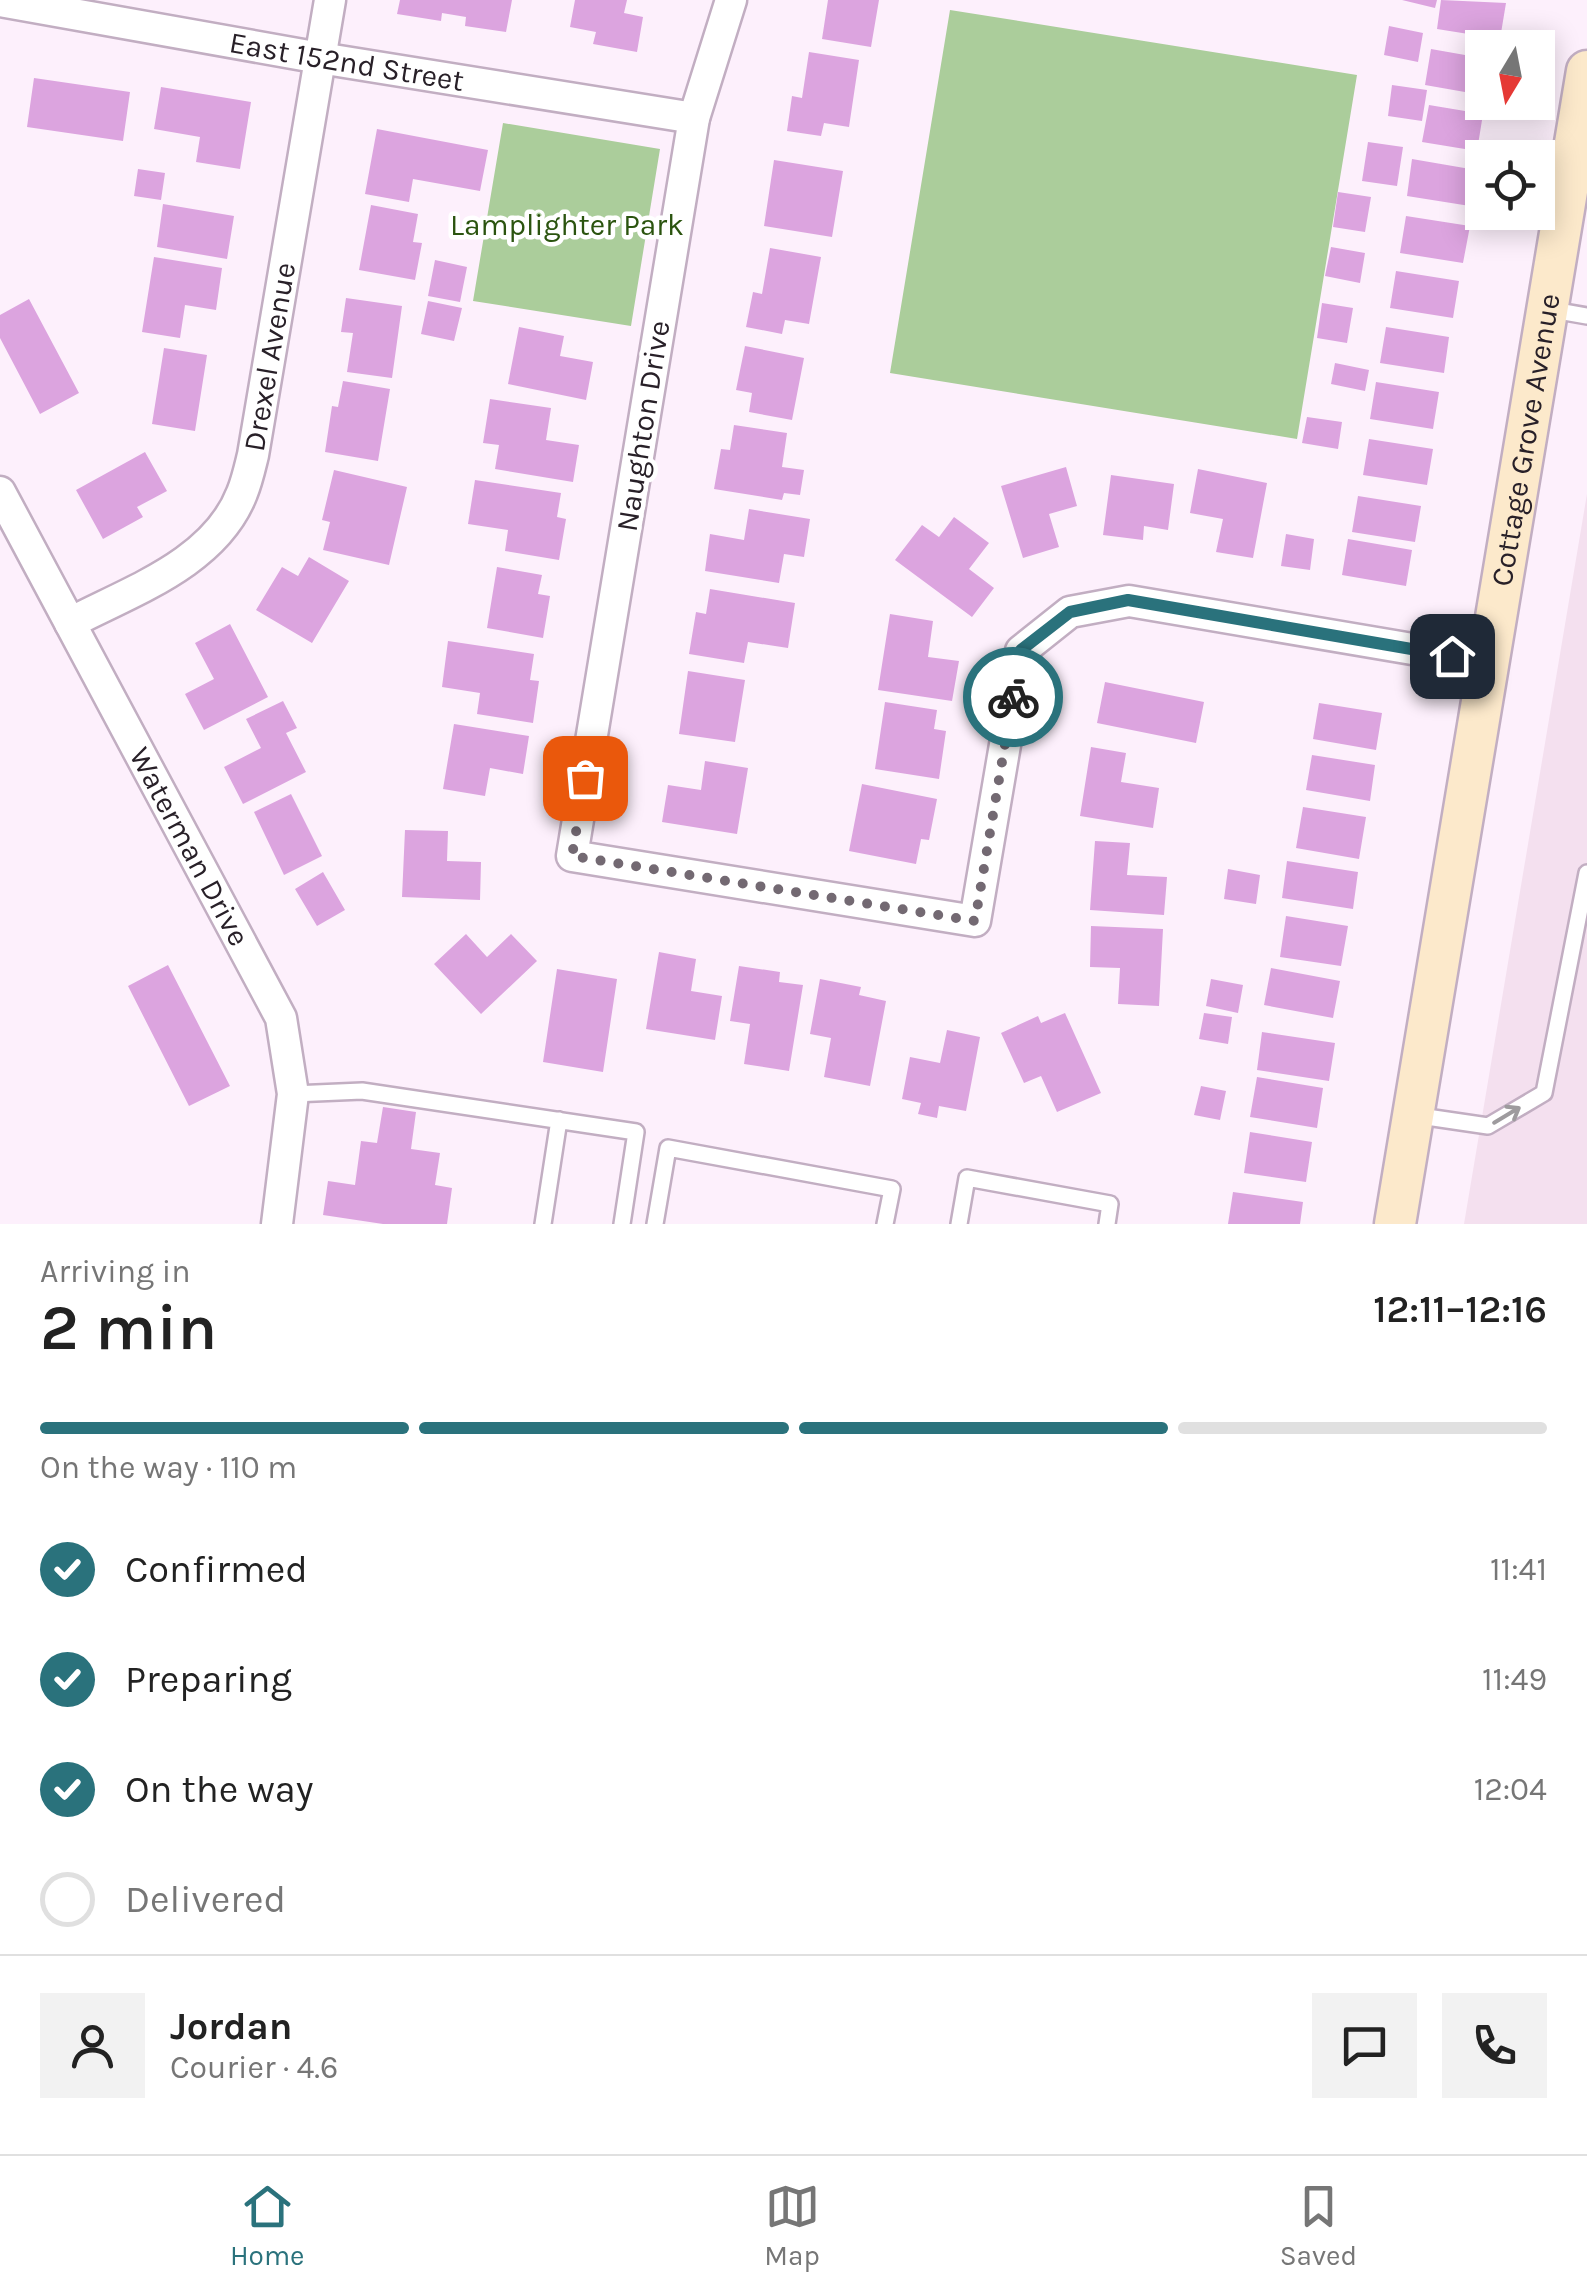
<!DOCTYPE html>
<meta charset="utf-8">
<style>
body{margin:0;font-family:Karla,sans-serif;background:#f2f2f2;color:#222;height:100vh;display:flex;flex-direction:column;font-size:38px;white-space:nowrap}
*{box-sizing:border-box;margin:0}
p{font-size:32px;color:#767676}
.icon{flex:none;width:55px;height:55px;fill:none;stroke:currentColor;stroke-width:2;stroke-linecap:round;stroke-linejoin:round}
.map{position:relative;height:1224px;overflow:hidden}
.drawer{display:flex;flex-direction:column;background:#fff;flex:1}
.drawer>*{flex:none}
.needle{width:65px;rotate:190deg}
.tools{position:absolute;left:1465px;top:30px;display:grid;gap:20px}
.tools a{display:grid;place-items:center;width:90px;height:90px;border-radius:0px;background:#fff;box-shadow:0 5px 25px #0003;font-size:50px}
.pin{position:absolute;display:grid;place-items:center;width:85px;height:85px;color:#fff;margin:-42px;border-radius:20px;box-shadow:0 5px 15px #0006}
.courier{position:absolute;display:grid;place-items:center;width:100px;height:100px;margin:-50px;border:8px solid #2a727c;border-radius:50%;background:#fff;color:#222;box-shadow:0 2px 12px #0007}
.head em{font-style:normal;font-weight:600}
.head div{display:flex;flex-direction:column-reverse}
.head{display:flex;align-items:center;justify-content:space-between;height:170px;padding:0 40px}
h1{font-size:65px;font-weight:600;line-height:75px}
.bar{display:grid;grid-template-columns:repeat(4,1fr);gap:15px 10px;align-content:center;height:120px;padding:0 40px}
.bar i{height:12px;border-radius:8px;background:#e0e0e0}
.bar .selected{background:#2a727c}
.bar p{grid-column:span 4}
.line{display:flex;align-items:center;gap:25px;padding:0 40px;border-top:2px solid #e0e0e0}
.line div{flex:1}
.round{display:grid;place-items:center;flex:none;width:105px;height:105px;border-radius:0px;background:#f2f2f2}
ol{padding:0 40px;list-style:none}
li{display:flex;align-items:center;gap:30px;height:110px}
li p{margin-inline-start:auto}
li .icon{padding:10px;border-radius:50%;background:#2a727c;color:#fff;stroke-width:4}
li:last-child{color:#767676}
li i{width:55px;height:55px;border:5px solid #e0e0e0;border-radius:50%}
.tab-bar{display:flex;justify-content:space-around;align-items:center;height:140px;border-top:2px solid #e0e0e0;background:#fff;font-size:28px;color:#767676}
.tab-bar a{display:grid;justify-items:center;gap:5px}
.tab-bar .selected{color:#2a727c}
.map>svg:first-child{display:block}
.education{fill:#f4e0ef}
.green{fill:#abcd9b}
.building{fill:#dca4df}
.lines{fill:none;stroke-linecap:round;stroke-linejoin:round}
.lane-casing{stroke:#c2aec2;stroke-width:20}
.street-casing{stroke:#c2aec2;stroke-width:35}
.secondary-casing{stroke:#c2aec2;stroke-width:45}
.lane{stroke:#fff;stroke-width:15}
.street{stroke:#fff;stroke-width:30}
.secondary{stroke:#fce9cb;stroke-width:40}
.oneway{stroke:#9e9b9e}
.done{stroke:#736972;stroke-width:10;stroke-dasharray:0 18}
.route{stroke:#2a727c;stroke-width:12}
.labels{text-anchor:middle;dominant-baseline:central;stroke-width:9;stroke-linejoin:round;paint-order:stroke}
.street-label{font-size:30px;fill:#282028;stroke:#fff}
.park-label{font-size:30px;fill:#2b540f;stroke:#fff}
</style>
<div class="map">
<svg width="1587" height="1224" viewBox="0 0 1587 1224">
<rect width="100%" height="100%" fill="#fdf0fc"/>
<path class="education" d="M1587,494V1224H1464Z"/>
<path class="green" d="M950,10L1357,75L1297,439L890,373Z
M503,123L660,149L631,326L473,301Z"/>
<path class="building" d="M400,0H512L506,32L465,26L466,17L442,13L441,21L397,14Z
M575,0H627L624,13L643,17L637,52L593,44L596,32L570,27Z
M828,0H879L871,47L822,39Z
M1402,0H1437L1435,8Z
M1441,0L1506,3L1500,39L1437,29Z
M1389,26L1423,33L1418,62L1384,55Z
M1431,49L1482,58V95L1425,85Z
M809,52L859,60L849,127L824,123L821,136L787,131L792,96L802,98Z
M34,78L130,92L123,141L27,127Z
M1392,85L1427,90L1422,121L1388,116Z
M161,87L251,102L240,169L196,162L200,137L154,129Z
M1429,105L1483,114L1477,151L1422,142Z
M377,129L488,150L480,191L413,179L409,202L365,194Z
M1368,142L1403,147L1397,186L1362,181Z
M1412,159L1476,170L1470,206L1407,196Z
M774,160L843,171L832,237L764,226Z
M138,169L165,173L161,200L134,196Z
M1338,192L1371,197L1365,232L1333,227Z
M163,204L234,216L227,259L157,247Z
M371,205L418,214L413,242L422,243L415,280L359,270Z
M1406,216L1470,226L1463,263L1400,253Z
M1331,247L1365,253L1360,283L1325,276Z
M770,248L821,257L809,324L785,320L782,334L746,327L753,292L762,294Z
M154,257L222,268L216,310L185,305L180,338L142,332Z
M435,260L467,267L460,302L428,296Z
M1396,271L1459,281L1453,318L1390,308Z
M346,298L402,306L392,378L347,372L353,333L341,332Z
M29,299L79,393L40,414L0,338V315Z
M428,301L462,308L454,341L421,334Z
M1322,303L1353,308L1347,343L1317,338Z
M519,327L564,336L560,356L593,362L586,400L508,384Z
M1386,327L1449,337L1444,373L1380,363Z
M745,346L804,358L792,420L749,412L752,393L736,390Z
M164,348L207,355L195,431L152,424Z
M1335,363L1369,370L1365,391L1331,384Z
M343,381L390,389L378,461L325,452L332,406L338,407Z
M1376,382L1439,392L1433,429L1370,419Z
M490,399L551,408L546,440L579,445L573,482L495,469L499,445L483,443Z
M1307,417L1342,422L1338,449L1302,443Z
M734,425L787,433L782,467L804,470L800,495L784,493L782,500L714,489L721,449L730,450Z
M1369,439L1433,449L1427,485L1363,475Z
M145,452L167,491L137,507L143,517L103,539L76,490Z
M1066,467L1077,506L1049,514L1059,547L1023,558L1001,486Z
M1198,469L1267,483L1253,558L1216,552L1223,519L1190,513Z
M334,470L407,487L389,565L323,550L330,522L322,520Z
M1111,475L1174,484L1168,530L1144,526L1143,540L1103,535Z
M475,480L561,493L557,517L566,519L559,560L505,551L508,530L468,524Z
M1358,496L1421,506L1415,542L1352,532Z
M749,509L810,519L804,557L784,554L779,583L705,571L710,534L744,540Z
M954,517L989,543L969,569L994,588L972,617L895,560L922,525L939,537Z
M1286,534L1314,539L1310,570L1281,566Z
M1348,539L1412,550L1406,586L1342,575Z
M309,557L349,581L312,643L256,610L282,567L298,576Z
M497,567L542,575L538,594L550,596L543,638L487,628Z
M710,589L795,603L788,648L748,642L744,663L689,654L696,612L706,614Z
M890,614L933,621L928,657L959,661L952,701L878,690Z
M230,624L268,697L204,730L185,694L214,679L195,643Z
M448,641L534,654L530,680L539,681L533,723L477,714L480,693L442,687Z
M688,671L745,680L735,742L679,734Z
M1105,682L1204,702L1196,743L1097,723Z
M283,701L297,728L286,733L306,772L243,804L224,767L261,748L246,719Z
M885,702L937,710L934,729L946,731L939,779L875,769Z
M1319,703L1382,713L1376,750L1313,739Z
M454,724L529,736L523,774L490,768L485,796L443,789Z
M1091,747L1126,753L1121,782L1159,788L1153,828L1080,816Z
M1312,755L1375,765L1370,801L1306,790Z
M705,761L748,768L737,834L662,822L668,785L701,790Z
M862,784L937,799L929,840L921,839L916,864L849,851Z
M291,794L322,856L284,875L254,812Z
M1303,807L1366,817L1359,859L1296,848Z
M405,830L448,831L447,861L481,862L480,900L402,897Z
M1095,841L1130,843L1127,875L1167,877L1164,915L1090,910Z
M1287,861L1358,872L1353,909L1282,898Z
M1228,869L1260,875L1256,904L1224,899Z
M323,872L345,910L317,926L295,889Z
M1286,916L1348,926L1341,966L1280,957Z
M1091,926L1163,929L1159,1006L1118,1004L1120,968L1090,967Z
M466,934L487,957L511,934L537,961L481,1014L434,964Z
M659,952L696,959L691,991L722,996L715,1040L646,1029Z
M168,965L230,1086L189,1106L128,986Z
M739,966L780,972L779,982L803,985L789,1071L744,1064L750,1024L730,1021Z
M1271,968L1340,981L1333,1018L1264,1005Z
M557,969L617,979L603,1072L543,1062Z
M820,979L861,987L859,995L886,1001L870,1086L824,1077L831,1038L810,1034Z
M1211,979L1243,985L1238,1013L1206,1006Z
M1065,1013L1101,1093L1057,1112L1041,1076L1024,1083L1001,1033L1038,1016L1041,1023Z
M1204,1013L1232,1017L1228,1044L1199,1039Z
M947,1030L980,1037L966,1111L939,1106L937,1118L918,1114L921,1103L902,1099L910,1057L940,1063Z
M1262,1032L1335,1043L1329,1081L1257,1070Z
M1257,1077L1323,1088L1317,1128L1250,1117Z
M1201,1086L1226,1091L1220,1120L1194,1115Z
M383,1107L416,1112L411,1149L440,1153L435,1185L452,1188L447,1224H383L323,1215L328,1181L355,1185L361,1141L377,1143Z
M1250,1132L1312,1142L1306,1182L1244,1173Z
M1233,1192L1303,1202L1300,1224H1228Z"/>
<g class="lines">
<g class="lane-casing">
<path id="lane" d="M1547,309L1587,316
M293,1094L362,1091L636,1132L622,1224
M1413,1115L1488,1126L1544,1093L1587,873
M543,1224L559,1120
M655,1224L668,1148L892,1189L885,1224
M959,1224L967,1178L1110,1204L1107,1224"/>
</g>
<g class="street-casing">
<g id="street">
<path d="M731,0L694,118L572,856L975,921L1021,651L1070,612L1129,601L1489,662"/>
<path id="s1" d="M0,1L320,58L694,118"/>
<path id="s2" d="M0,492L281,1018L293,1094L277,1224"/>
<path id="s3" d="M70,623C131,591 215,563 242,493C247,481 250,467 253,455L330,0"/>
</g>
</g>
<g class="secondary-casing">
<g id="secondary">
<path id="s4" d="M1395,1224L1587,71"/>
</g>
</g>
<use href="#lane" class="lane"/>
<use href="#street" class="street"/>
<use href="#secondary" class="secondary"/>
</g>
<defs><path id="oneway-shaft" d="M-6 0H5M1.5-3L5.5 0L1.5 3" fill="none" stroke-width="1.6" stroke-linecap="round" stroke-linejoin="round" transform="scale(2.5)"/></defs>
<use class="oneway" href="#oneway-shaft" transform="translate(1507 1115) rotate(-31)"/>
<g class="lines">
<path class="done" d="M585,778L572,856L975,921L1013,697"/>
<path class="route" d="M1013,697L1021,650L1070,612L1128,600L1452,656"/>
</g>
<g class="labels">
<g class="street-label">
<text stroke="none"><textPath href="#s1" startOffset="352">East 152nd Street</textPath></text>
<text stroke="none"><textPath href="#s3" startOffset="360">Drexel Avenue</textPath></text>
<text transform="translate(643 426) rotate(-81)">Naughton Drive</text>
<text stroke="none"><textPath href="#s4" startOffset="795">Cottage Grove Avenue</textPath></text>
<text stroke="none"><textPath href="#s2" startOffset="402">Waterman Drive</textPath></text>
</g>
<g class="park-label">
<text x="567" y="225">Lamplighter Park</text>
</g>
</g>
</svg>
<div class="tools">
<a><svg class="needle" viewBox="-14 -14 28 28"><path d="M0-13l5 13h-10z" fill="#e53935"/><path d="M0 13l5-13h-10z" fill="#767676"/></svg></a>
<a><svg class="icon" aria-label="locate" viewBox="0 0 24 24"><circle cx="12" cy="12" r="6"/><path d="M12 2v4M12 18v4M2 12h4M18 12h4"/></svg></a>
</div>
<div class="pin" style="left:585px;top:778px;background:#ea580c"><svg class="icon" aria-label="bag" viewBox="0 0 24 24"><path d="M5 8h14l-1 12H6zM9 8a3 3 0 0 1 6 0"/></svg></div>
<div class="pin" style="left:1452px;top:656px;background:#1f2937"><svg class="icon" aria-label="home" viewBox="0 0 24 24"><path d="M3 11l9-7 9 7M6 9v11h12V9"/></svg></div>
<div class="courier" style="left:1013px;top:697px"><svg class="icon" aria-label="bike" viewBox="0 0 24 24"><circle cx="6" cy="16" r="4"/><circle cx="18" cy="16" r="4"/><path d="M6 16l4-8h5l3 8M10 8l3 8H6M13 5h3"/></svg></div>
</div>
<section class="drawer">
<div class="head"><div><h1>2 min</h1><p>Arriving in</p></div><em>12:11–12:16</em></div>
<div class="bar"><i class="selected"></i><i class="selected"></i><i class="selected"></i><i></i><p>On the way · 110 m</p></div>
<ol>
<li><svg class="icon" aria-label="check" viewBox="0 0 24 24"><path d="M5 12l5 5 9-10"/></svg>Confirmed<p>11:41</p></li>
<li><svg class="icon" aria-label="check" viewBox="0 0 24 24"><path d="M5 12l5 5 9-10"/></svg>Preparing<p>11:49</p></li>
<li><svg class="icon" aria-label="check" viewBox="0 0 24 24"><path d="M5 12l5 5 9-10"/></svg>On the way<p>12:04</p></li>
<li><i></i>Delivered</li>
</ol>
<div class="line" style="height:180px"><a class="round"><svg class="icon" aria-label="person" viewBox="0 0 24 24"><circle cx="12" cy="8" r="4"/><path d="M4 21q1-7 8-7t8 7"/></svg></a><div><b>Jordan</b><p>Courier · 4.6</p></div><a class="round"><svg class="icon" aria-label="chat" viewBox="0 0 24 24"><path d="M4 5h16v11H9l-5 4z"/></svg></a><a class="round"><svg class="icon" aria-label="phone" viewBox="0 0 24 24"><path d="M5 4h4l2 5-3 2q2 4 5 5l2-3 5 2v4C11 20 4 13 5 4z"/></svg></a></div>
</section>
<nav class="tab-bar">
<a class="selected"><svg class="icon" aria-label="home" viewBox="0 0 24 24"><path d="M3 11l9-7 9 7M6 9v11h12V9"/></svg>Home</a>
<a><svg class="icon" aria-label="map" viewBox="0 0 24 24"><path d="M3 6l6-2 6 2 6-2v14l-6 2-6-2-6 2zM9 4v14M15 6v14"/></svg>Map</a>
<a><svg class="icon" aria-label="saved" viewBox="0 0 24 24"><path d="M7 4h10v16l-5-4-5 4z"/></svg>Saved</a>
</nav>
